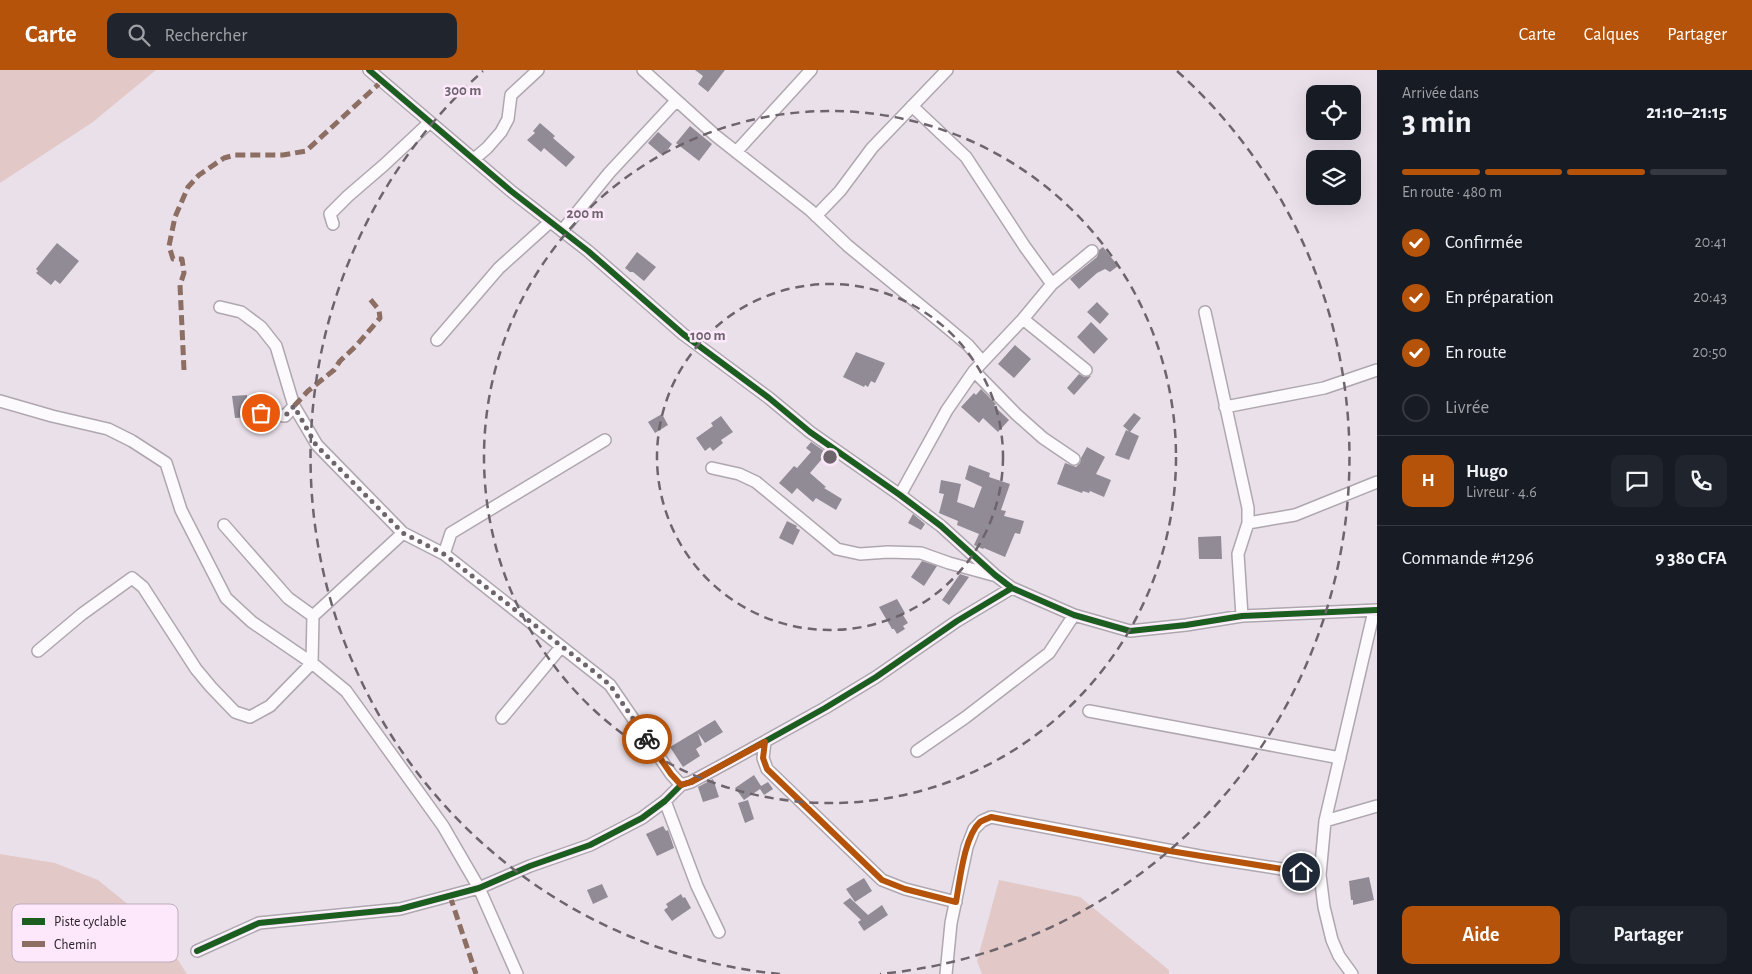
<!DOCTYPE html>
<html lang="fr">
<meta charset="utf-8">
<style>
body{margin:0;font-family:"Alegreya Sans",sans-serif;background:#20242c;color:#f1f3f6;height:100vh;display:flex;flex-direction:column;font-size:19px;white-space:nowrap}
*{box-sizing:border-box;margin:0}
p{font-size:16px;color:#9ea1a6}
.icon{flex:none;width:28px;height:28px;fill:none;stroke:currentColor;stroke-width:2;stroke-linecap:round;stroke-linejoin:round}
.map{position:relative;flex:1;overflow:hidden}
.sheet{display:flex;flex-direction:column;background:#171b24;width:375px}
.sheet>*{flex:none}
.fabs{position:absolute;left:1306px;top:15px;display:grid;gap:10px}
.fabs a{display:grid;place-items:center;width:55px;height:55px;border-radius:10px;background:#171b24;box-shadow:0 5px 20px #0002;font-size:25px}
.pin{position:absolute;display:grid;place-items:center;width:42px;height:42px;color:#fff;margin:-21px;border:2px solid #fff;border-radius:50%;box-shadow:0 1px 5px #0007}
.courier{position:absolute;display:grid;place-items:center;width:50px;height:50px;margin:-25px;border:4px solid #b45309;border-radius:50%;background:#fff;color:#222;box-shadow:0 1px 6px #0007}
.overview em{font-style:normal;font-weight:700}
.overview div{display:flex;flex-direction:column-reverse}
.overview{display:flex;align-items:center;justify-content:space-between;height:85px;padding:0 25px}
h1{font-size:32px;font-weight:700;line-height:38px}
.bar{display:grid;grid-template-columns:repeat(4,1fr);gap:8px 5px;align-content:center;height:60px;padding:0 25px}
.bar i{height:6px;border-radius:4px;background:#363941}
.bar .on{background:#b45309}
.bar p{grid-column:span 4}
.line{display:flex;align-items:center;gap:12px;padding:0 25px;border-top:1px solid #363941}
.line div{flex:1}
.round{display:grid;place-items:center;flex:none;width:52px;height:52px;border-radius:10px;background:#20242c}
ol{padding:0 25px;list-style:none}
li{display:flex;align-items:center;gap:15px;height:55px}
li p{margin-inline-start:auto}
li .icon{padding:5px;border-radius:50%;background:#b45309;color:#fff;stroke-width:4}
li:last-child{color:#9ea1a6}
li i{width:28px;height:28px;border:2px solid #363941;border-radius:50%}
.button{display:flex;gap:10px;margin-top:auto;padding:10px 25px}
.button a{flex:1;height:58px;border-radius:10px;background:#b45309;color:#fff;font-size:20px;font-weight:700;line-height:58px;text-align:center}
.button a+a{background:#20242c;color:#f1f3f6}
header{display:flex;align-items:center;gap:30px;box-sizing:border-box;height:70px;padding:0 25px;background:#b45309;color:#fff}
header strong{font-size:24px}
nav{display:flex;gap:28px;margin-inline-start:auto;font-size:18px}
.search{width:350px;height:45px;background:#20242c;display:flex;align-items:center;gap:12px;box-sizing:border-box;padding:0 18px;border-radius:10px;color:#9ea1a6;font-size:19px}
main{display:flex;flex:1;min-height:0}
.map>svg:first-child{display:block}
.green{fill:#e2c9c8}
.building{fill:#918b95}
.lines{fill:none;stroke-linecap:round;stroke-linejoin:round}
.minor-casing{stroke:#afa7af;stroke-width:14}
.minor{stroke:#fcfafc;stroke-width:11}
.quiet{stroke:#8d6e63;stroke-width:5;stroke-dasharray:10 5;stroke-linecap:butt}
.cycleway-casing{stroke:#fde8fb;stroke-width:9}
.cycleway{stroke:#1b5e20;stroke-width:6}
.done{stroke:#6d646c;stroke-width:5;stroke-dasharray:0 9}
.route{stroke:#b45309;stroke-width:6}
.ring{fill:none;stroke:#6d646c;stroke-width:2.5;stroke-dasharray:9 6}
.key{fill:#fde8fb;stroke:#bdacbc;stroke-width:1}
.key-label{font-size:14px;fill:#292128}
.centre{fill:#6d646c;stroke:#fde8fb;stroke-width:2.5}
.ring-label{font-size:15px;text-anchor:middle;font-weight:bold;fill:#6d646c;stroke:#fde8fb;stroke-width:5;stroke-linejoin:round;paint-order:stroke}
</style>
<header>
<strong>Carte</strong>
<div class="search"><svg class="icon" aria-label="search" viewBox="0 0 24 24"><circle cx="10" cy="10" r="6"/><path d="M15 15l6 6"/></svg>Rechercher</div>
<nav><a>Carte</a><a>Calques</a><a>Partager</a></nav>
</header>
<main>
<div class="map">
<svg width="1377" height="904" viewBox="0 0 1377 904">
<rect width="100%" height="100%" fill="#eae0ea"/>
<path class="green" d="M0,0H156L93,52L0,113Z
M0,784L55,793L98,810L135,840L169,876L187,904H0Z
M999,810L1080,827L1169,900V904H982L977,891Z"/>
<path class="building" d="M695,0H725L708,22L698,14L703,6Z
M540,53L555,66L553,68L575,87L566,97L544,78L541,82L527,70L535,63L533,61Z
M690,56L712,74L699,91L676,73Z
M658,62L672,74L663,86L648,73Z
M57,173L79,191L60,214L55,210L51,215L36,203L38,201L36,199Z
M1103,177L1118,196L1110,202L1105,199L1097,203L1079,219L1070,209L1097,187L1099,180Z
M637,182L656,197L644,211L633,202H630L625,198Z
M1097,232L1109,244L1100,254L1087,242Z
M1091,252L1108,269L1094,284L1077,267Z
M1015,275L1031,289L1014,308L998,294Z
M856,282L885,293L875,313L871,311L868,317L865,315L864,317L843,307Z
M1079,304L1084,307L1091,306L1074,325L1067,318Z
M981,319L996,334L994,336L1009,350L998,362L983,348L979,353L961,337L974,323L976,325Z
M247,325V331L244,337L250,347L235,348L232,326Z
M1134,343L1141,348L1130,362L1123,356Z
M662,344L668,355L655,363L648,352Z
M721,346L733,362L721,370L723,373L713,381L710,377L705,381L696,368L713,356L711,353Z
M1126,360L1139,366L1129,390L1115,385Z
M811,372L827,383L810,403L826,417L824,418L842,429L836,440L816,428L813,432L797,418L792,424L779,413L794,396L797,398L811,382L806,378Z
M1087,377L1105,387L1096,404L1111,410L1104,427L1090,421L1089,423L1083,421L1082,423L1057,414L1065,393L1076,397L1080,393L1081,388Z
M969,395L990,403L989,407L1010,414L1001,440L1006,441L1004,446L1024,451L1020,464L1015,463L1005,487L984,478L983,479L974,475L979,464L957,455L958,451L939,443L944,424L939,423L941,410L961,414L957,432L974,438L982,417L965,409Z
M913,444L925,454L921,460L908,453Z
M787,451L797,456L796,458L800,460L793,475L779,468Z
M1221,466L1222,489H1199L1198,467Z
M922,491L937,496L924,516L911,507Z
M960,504L969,507L949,535L942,530Z
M897,529L905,543L903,545L908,553L903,556L905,559L897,564L894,559H892L879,537Z
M715,650L723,662L705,673L698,663L702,675L696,679L700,686L683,697L670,677Z
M754,705L761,716L768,712L773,719L764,725L760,719L744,730L735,718Z
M713,709L719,727L703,732L698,717Z
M748,730L754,749L745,753L738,733Z
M663,756L666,761L668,760L674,778L657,786L646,764Z
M1369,807L1374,830L1353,835V830H1351L1349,811Z
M864,808L872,821L855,832L846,819Z
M602,814L608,827L593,834L587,820Z
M681,824L683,828L685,827L691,838L672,851L664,840L668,837L666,834Z
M850,828L868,845L882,835L888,845L864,861L858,852L861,850L843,833Z"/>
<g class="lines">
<g class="minor-casing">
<path id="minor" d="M369,0L511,121L588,181L683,264L769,328L810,362L900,425L941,456L995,505L1012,518L1074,545L1130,561L1186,555L1242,546L1377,540
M643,0L716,66L810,140L848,176L943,254L968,275L982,291
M912,36L966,87L1025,177L1052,214
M736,82L811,0
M474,89L487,78L501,62L508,49L511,25L538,0
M816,146L840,121L872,78L947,0
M333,154L330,144L348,126L384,95L430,52
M562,161L609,103L676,31
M220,237L241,242L261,257L276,276L294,336
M1205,242L1248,438V453L1238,484L1242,546
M1023,249L1086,300
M437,270L499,198L550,152
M974,301L1016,344L1043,368L1074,389
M0,331L52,346L108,359L132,371L166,393L181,440L226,528L252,552L312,593L346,621L443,756L479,818L517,904
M251,337L261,343L285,346L294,336L317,375L403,463L444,484L610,615L671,704L681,715
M1225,337L1324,318L1377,300
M712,398L739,404L756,412L837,479L860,484L888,482L921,483L949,493L993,505
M900,425L947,340L974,301L1023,249L1052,214L1092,181
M1248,453L1295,445L1377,412
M224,455L288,528L313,546
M444,484L451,463L605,370
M38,581L82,544L132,508L143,517L196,599L211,617L235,642L250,647L270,636L312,593L313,546L403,463
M1089,641L1340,688
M502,648L561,577
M765,672L763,688L767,699L882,810L905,819L956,832
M917,681L966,647L1049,583L1074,545
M665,731L697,816L719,862
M1325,751L1377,736
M197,881L259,853L400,839L479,818L530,796L590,775L642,748L665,731L681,715L691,712L728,692L825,638L876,607L957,551L1012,518
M946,904L951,853L967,777L974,759L982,751L991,747L1205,787L1320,805
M1352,904L1339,886L1332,870L1324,837L1320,805L1325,751L1374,541"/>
</g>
<use href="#minor" class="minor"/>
<path class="quiet" d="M184,300L180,215L184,203L182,189H173L169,176L175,147L188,117L199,105L224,88L235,85H283L306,81L382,11
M294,336L308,321L334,300L340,291L356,276L380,248L379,240L370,229
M450,826L476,904"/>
<g class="cycleway-casing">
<path id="cycleway" d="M369,0L511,121L588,181L683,264L769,328L810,362L900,425L941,456L995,505L1012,518L1074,545L1130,561L1186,555L1242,546L1377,540
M197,881L259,853L400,839L479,818L530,796L590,775L642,748L665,731L681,715L691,712L728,692L825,638L876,607L957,551L1012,518"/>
</g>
<use href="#cycleway" class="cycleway"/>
</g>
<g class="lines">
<path class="done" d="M261,343L285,346L294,336L316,375L403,463L444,484L597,604L610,615L647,669"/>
<path class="route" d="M647,669L671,704L681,715L691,712L765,672L763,688L767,699L882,810L905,819L956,832C960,810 964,767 980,752C983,750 987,749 991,747L1170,781L1301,802"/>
</g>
<g class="ring">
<circle cx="830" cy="387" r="173"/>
<circle cx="830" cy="387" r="346"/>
<path d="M780 904A519 519 0 0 1 483 1M1177 1A519 519 0 0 1 880 904"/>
</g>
<rect x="12" y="834" width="166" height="58" rx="8" class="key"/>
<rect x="22" y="848" width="23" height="7" fill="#1b5e20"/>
<rect x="22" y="871" width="23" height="6" fill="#8d6e63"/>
<g class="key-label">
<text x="54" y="856">Piste cyclable</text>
<text x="54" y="879">Chemin</text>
</g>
<circle cx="830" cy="387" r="8" class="centre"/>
<g class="ring-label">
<text x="463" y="25">300 m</text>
<text x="585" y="148">200 m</text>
<text x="708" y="270">100 m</text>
</g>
</svg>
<div class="fabs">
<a><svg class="icon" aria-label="locate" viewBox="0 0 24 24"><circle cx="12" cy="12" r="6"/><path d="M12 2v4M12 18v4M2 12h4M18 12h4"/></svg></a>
<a><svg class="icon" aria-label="layers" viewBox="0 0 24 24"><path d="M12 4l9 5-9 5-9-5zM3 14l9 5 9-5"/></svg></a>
</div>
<div class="pin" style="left:261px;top:343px;background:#ea580c"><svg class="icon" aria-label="bag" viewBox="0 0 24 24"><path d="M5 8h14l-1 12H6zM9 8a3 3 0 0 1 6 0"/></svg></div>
<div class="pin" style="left:1301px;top:802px;background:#1f2937"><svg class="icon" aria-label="home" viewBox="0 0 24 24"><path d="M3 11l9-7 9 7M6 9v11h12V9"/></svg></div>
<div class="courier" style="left:647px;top:669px"><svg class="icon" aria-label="bike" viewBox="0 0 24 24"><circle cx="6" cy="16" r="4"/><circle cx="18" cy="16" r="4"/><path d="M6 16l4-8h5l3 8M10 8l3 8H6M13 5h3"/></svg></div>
</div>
<section class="sheet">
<div class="overview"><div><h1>3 min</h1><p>Arrivée dans</p></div><em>21:10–21:15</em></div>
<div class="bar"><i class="on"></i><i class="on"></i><i class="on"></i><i></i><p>En route · 480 m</p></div>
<ol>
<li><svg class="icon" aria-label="check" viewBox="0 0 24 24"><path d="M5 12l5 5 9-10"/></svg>Confirmée<p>20:41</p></li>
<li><svg class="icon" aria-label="check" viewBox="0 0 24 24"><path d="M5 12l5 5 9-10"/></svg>En préparation<p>20:43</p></li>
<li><svg class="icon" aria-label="check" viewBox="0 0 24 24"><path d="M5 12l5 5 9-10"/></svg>En route<p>20:50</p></li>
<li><i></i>Livrée</li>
</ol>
<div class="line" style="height:90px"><b class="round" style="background:#b45309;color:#fff">H</b><div><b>Hugo</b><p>Livreur · 4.6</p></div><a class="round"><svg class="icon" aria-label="chat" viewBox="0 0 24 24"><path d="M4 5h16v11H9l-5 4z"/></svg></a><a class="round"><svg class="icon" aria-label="phone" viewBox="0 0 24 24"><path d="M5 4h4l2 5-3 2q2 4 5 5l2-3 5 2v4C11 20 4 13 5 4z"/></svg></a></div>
<div class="line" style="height:65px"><div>Commande #1296</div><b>9 380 CFA</b></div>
<div class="button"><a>Aide</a><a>Partager</a></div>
</section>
</main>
